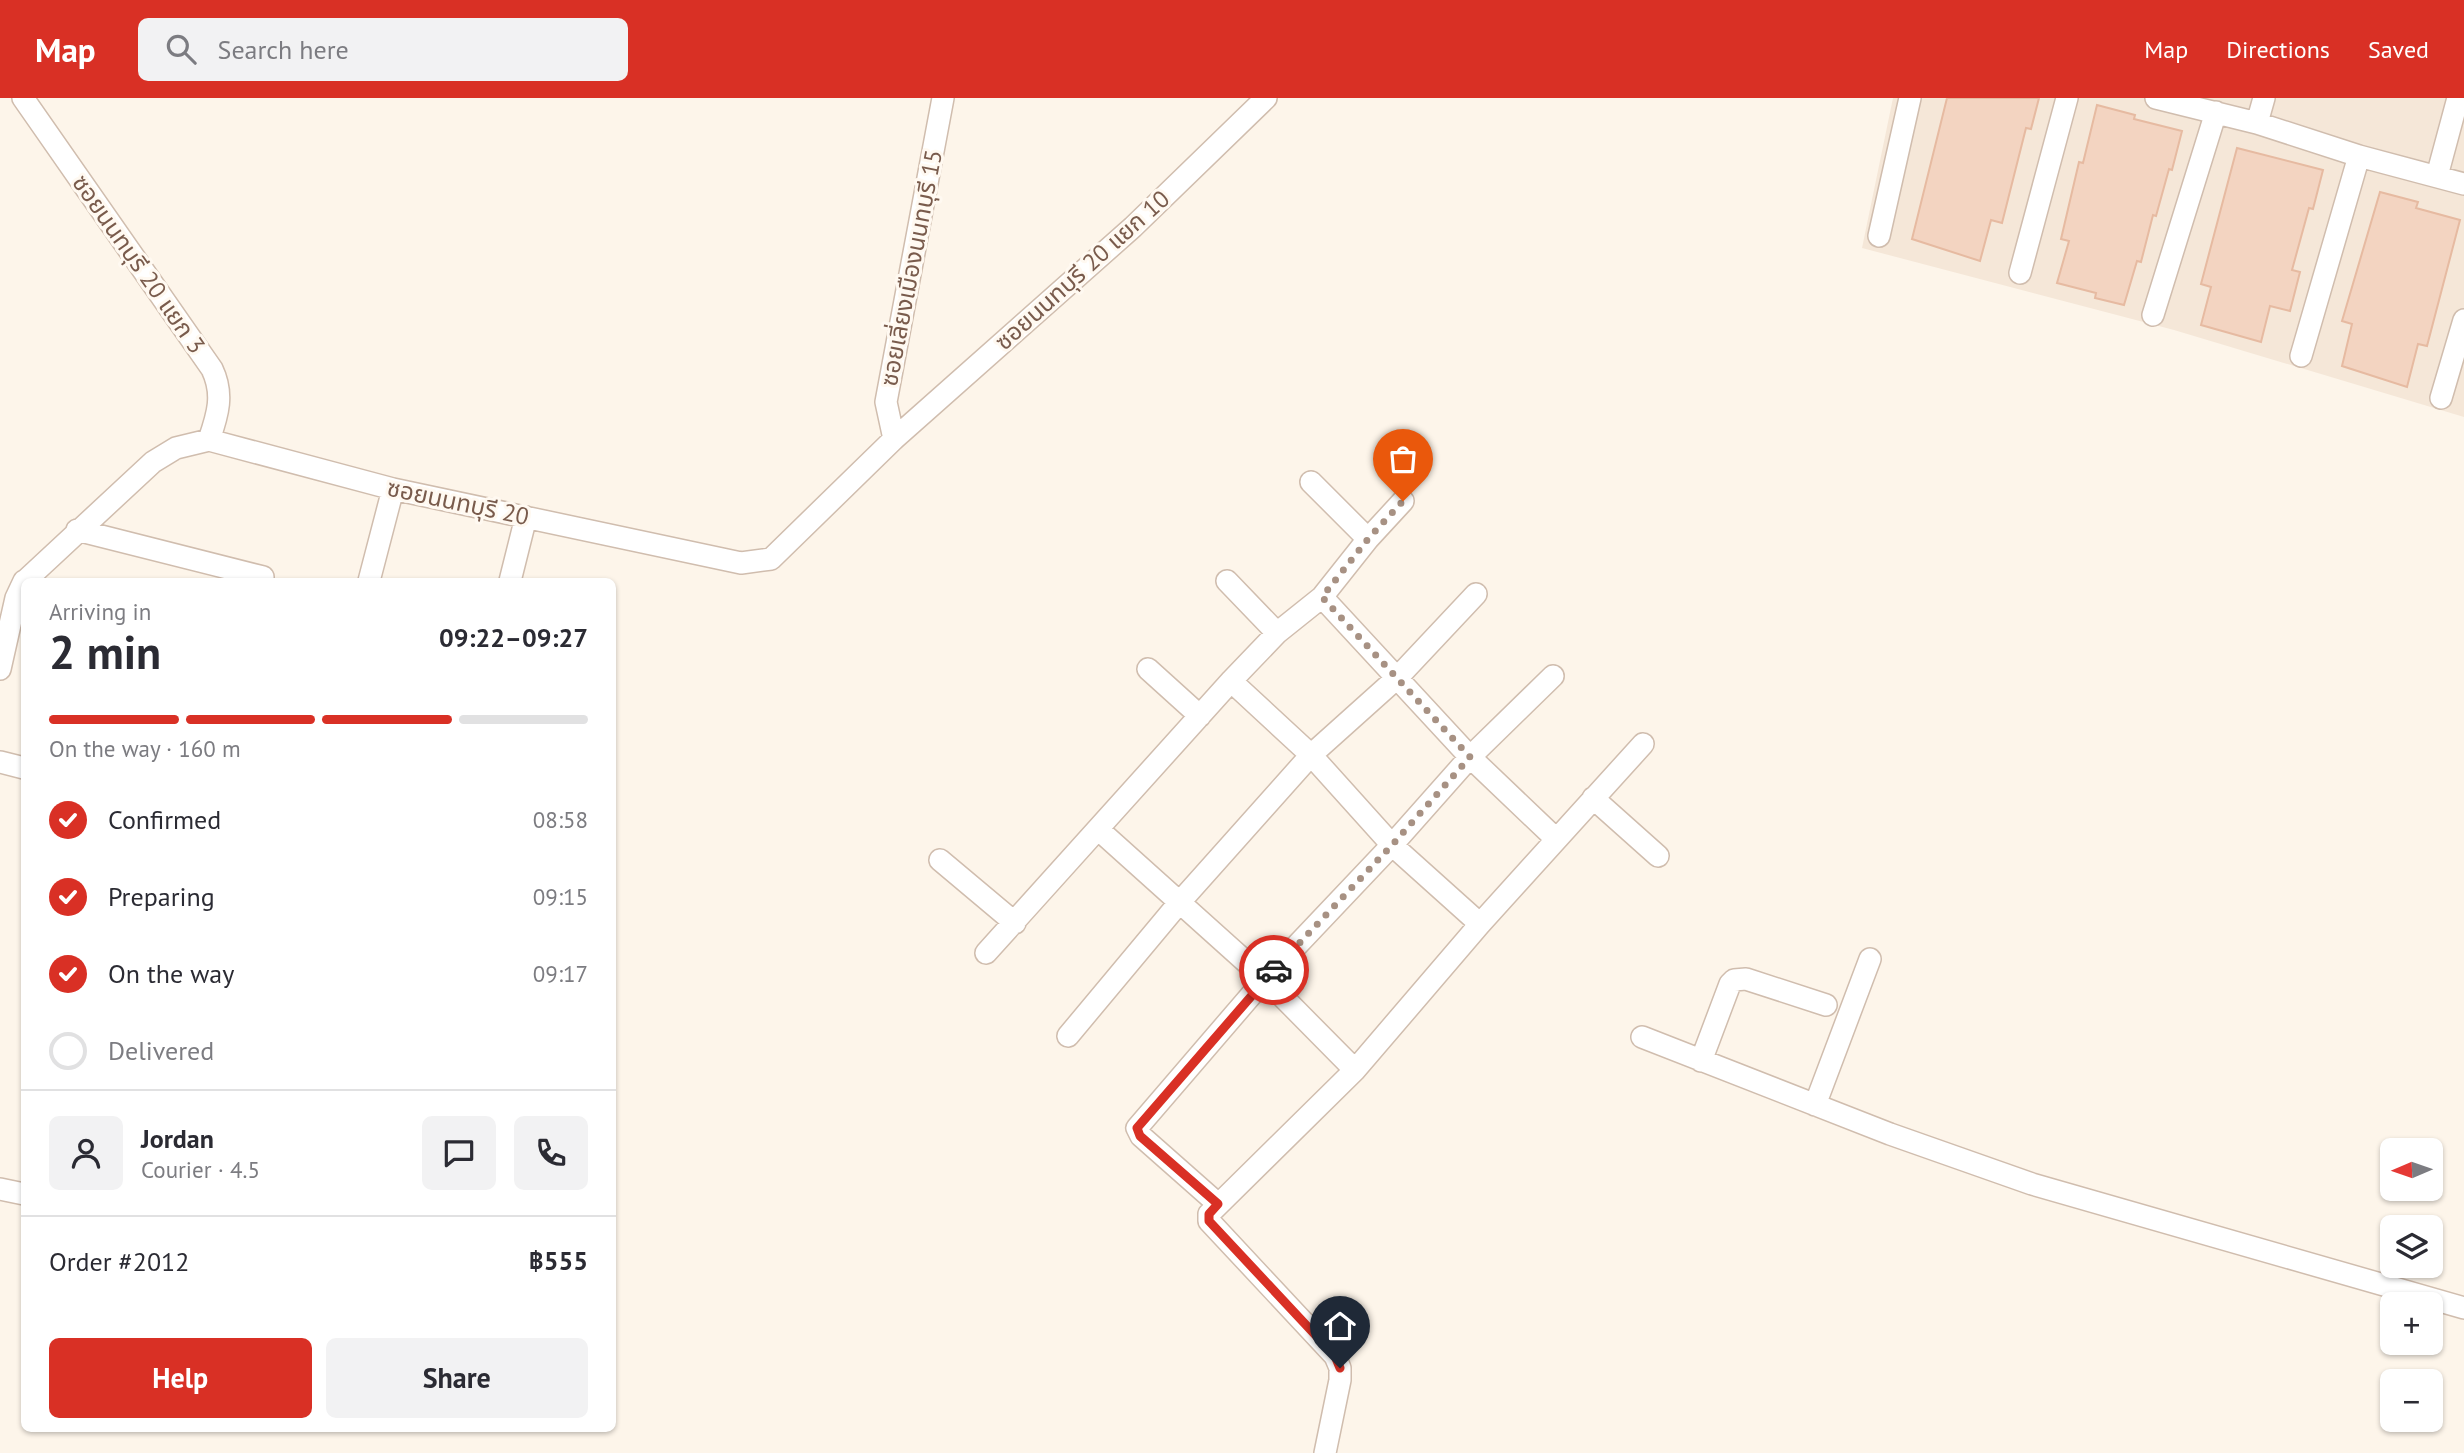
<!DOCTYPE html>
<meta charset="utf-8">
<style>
body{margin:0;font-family:"PT Sans","Noto Sans Thai",sans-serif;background:#f2f2f3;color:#2b2b33;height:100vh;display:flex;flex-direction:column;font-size:26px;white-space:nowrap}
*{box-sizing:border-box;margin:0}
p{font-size:23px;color:#7c7c81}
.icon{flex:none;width:38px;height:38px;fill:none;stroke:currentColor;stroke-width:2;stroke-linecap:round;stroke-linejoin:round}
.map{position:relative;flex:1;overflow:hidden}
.details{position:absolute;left:21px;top:480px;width:595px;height:854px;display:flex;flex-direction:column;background:#fff;border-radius:10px;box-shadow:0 2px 5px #0004}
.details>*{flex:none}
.needle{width:46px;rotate:268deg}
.fabs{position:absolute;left:2380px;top:1040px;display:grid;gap:14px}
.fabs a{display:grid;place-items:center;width:63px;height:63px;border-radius:10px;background:#fff;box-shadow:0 2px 5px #0004;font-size:35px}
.pin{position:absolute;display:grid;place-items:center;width:60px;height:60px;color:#fff;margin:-72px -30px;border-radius:50% 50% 50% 0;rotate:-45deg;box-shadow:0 0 7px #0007}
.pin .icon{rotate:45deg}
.courier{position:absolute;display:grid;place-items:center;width:70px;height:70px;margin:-35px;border:5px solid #d93025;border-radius:50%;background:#fff;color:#222;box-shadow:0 2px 9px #0007}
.overview em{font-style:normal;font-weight:800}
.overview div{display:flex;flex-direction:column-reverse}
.overview{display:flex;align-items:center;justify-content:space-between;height:119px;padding:0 28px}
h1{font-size:46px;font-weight:800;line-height:52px}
.bar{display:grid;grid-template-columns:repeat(4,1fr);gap:10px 7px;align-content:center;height:84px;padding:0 28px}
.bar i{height:9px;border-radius:5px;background:#e1e1e2}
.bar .selected{background:#d93025}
.bar p{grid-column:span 4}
.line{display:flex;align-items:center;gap:18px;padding:0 28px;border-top:2px solid #e1e1e2}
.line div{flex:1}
.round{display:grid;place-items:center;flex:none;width:74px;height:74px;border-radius:10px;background:#f2f2f3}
ol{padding:0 28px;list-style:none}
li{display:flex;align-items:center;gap:21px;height:77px}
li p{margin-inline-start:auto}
li .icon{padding:7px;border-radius:50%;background:#d93025;color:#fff;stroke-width:4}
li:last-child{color:#7c7c81}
li i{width:38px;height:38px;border:4px solid #e1e1e2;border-radius:50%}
.primary-button{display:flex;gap:14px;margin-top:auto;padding:14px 28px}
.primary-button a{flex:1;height:80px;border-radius:10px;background:#d93025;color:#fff;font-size:28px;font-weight:800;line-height:80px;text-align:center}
.primary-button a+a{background:#f2f2f3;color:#2b2b33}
header{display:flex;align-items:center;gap:42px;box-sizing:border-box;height:98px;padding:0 35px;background:#d93025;color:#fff}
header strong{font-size:33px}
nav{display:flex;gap:38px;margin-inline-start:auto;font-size:24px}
.search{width:490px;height:63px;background:#f2f2f3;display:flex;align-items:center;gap:18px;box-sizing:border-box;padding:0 24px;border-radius:10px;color:#7c7c81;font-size:26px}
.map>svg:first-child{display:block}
.residential{fill:#f5e7d8}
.building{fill:#f3d4c1;stroke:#e6baa1;stroke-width:2}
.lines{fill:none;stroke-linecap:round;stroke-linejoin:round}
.minor-casing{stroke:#d0bdae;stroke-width:24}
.minor{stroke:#fff;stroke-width:21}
.done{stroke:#a79183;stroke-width:7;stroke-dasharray:0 12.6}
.route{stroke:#d93025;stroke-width:9}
.labels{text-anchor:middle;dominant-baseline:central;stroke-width:6;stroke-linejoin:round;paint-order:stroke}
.street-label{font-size:24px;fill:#795b4c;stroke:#fff9f1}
</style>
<header>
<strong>Map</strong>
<div class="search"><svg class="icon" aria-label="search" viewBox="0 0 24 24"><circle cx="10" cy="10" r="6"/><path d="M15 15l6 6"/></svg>Search here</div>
<nav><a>Map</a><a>Directions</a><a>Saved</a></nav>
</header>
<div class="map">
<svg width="2464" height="1355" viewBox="0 0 2464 1355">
<rect width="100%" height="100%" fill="#fdf5ea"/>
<path class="residential" d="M1893,0H2464V319L2174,232L1862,150Z"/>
<path class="building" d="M1947,0H2039L2031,31L2026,30L2002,125L1991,122L1980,163L1912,141Z
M2097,7L2135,17L2134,21L2182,33L2172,72L2169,71L2156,118L2153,117L2141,164L2137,163L2124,207L2095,200L2096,195L2057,185L2069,143L2061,141L2079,64L2083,65Z
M2237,50L2323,72L2313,111L2309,110L2292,172L2300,174L2290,213L2270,208L2261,244L2201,227L2211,189L2201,186Z
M2380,94L2418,104L2416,110L2460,122L2427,248L2418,246L2407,289L2342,268L2352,226L2342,223Z"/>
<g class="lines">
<g class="minor-casing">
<path id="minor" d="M23,0L212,271C224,296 218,316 209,342
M2156,0L2257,25L2359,58L2464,86
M2257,25L2264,0
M2437,78L2458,0
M1879,138L1910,0
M2020,175L2067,0
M2153,217L2216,14
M2301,258L2359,58
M2441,300L2464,222
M894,341L886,304L943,0
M1311,384L1368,441
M77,432L263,479
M25,483L153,364L176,350L209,342L393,391L741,465L771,461L894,341L1133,129L1266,0
M369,483L393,391
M510,483L526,419
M1227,483L1277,535
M1322,499L1470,659L1556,741
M0,571L16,500L24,483
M1148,571L1200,618
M1231,583L1311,657L1392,747L1480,826
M0,664L24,670
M1593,700L1658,758
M1099,732L1265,881L1355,972
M940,762L1015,825
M986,855L1231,583L1277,535L1322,499L1368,441L1403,403
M1068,938L1179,805L1311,657L1398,579L1476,496
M1642,939L1890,1036L2032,1086L2464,1210
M1701,963L1730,886L1734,882L1746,881L1826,907
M1815,1007L1870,861
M0,1091L24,1096
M1218,1106L1141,1038L1137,1030L1265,881L1392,747L1470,659L1553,578
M1325,1355L1340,1282V1270L1335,1258L1209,1123V1116L1355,972L1480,826L1643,646"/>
</g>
<use href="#minor" class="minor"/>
</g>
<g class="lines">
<path class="done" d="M1274,872L1392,747L1470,659L1322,499L1368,441L1403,403"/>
<path class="route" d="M1274,872L1137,1030L1140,1038L1218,1106L1209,1116V1123L1335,1258L1340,1270"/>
</g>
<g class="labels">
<g class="street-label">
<text transform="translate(139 166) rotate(55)">ซอยนนทบุรี 20 แยก 3</text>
<text transform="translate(911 170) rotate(-79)">ซอยเลี่ยงเมืองนนทบุรี 15</text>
<text transform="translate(1082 172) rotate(-42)">ซอยนนทบุรี 20 แยก 10</text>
<text transform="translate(458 404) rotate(12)">ซอยนนทบุรี 20</text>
</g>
</g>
</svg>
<div class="fabs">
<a><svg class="needle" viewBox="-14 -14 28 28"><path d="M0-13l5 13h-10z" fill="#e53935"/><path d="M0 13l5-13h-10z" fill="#7c7c81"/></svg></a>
<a><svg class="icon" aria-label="layers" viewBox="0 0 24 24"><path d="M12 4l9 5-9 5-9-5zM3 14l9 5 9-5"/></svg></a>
<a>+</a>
<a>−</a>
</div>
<div class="pin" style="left:1403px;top:403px;background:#ea580c"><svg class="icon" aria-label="bag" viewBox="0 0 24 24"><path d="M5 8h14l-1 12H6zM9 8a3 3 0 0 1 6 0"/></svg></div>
<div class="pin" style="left:1340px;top:1270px;background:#1f2937"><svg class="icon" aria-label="home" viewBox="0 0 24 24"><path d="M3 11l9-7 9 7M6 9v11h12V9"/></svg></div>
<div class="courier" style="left:1274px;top:872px"><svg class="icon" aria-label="car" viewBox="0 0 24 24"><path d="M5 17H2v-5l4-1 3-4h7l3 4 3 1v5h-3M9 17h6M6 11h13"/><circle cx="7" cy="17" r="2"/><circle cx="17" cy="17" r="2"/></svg></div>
<section class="details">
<div class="overview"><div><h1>2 min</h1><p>Arriving in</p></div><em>09:22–09:27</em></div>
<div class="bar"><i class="selected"></i><i class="selected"></i><i class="selected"></i><i></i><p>On the way · 160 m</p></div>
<ol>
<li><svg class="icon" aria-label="check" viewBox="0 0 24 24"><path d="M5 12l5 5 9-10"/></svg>Confirmed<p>08:58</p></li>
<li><svg class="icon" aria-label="check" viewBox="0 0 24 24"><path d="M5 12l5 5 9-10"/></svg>Preparing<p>09:15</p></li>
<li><svg class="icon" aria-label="check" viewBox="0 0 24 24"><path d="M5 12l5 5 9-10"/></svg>On the way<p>09:17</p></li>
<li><i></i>Delivered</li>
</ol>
<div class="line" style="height:126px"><a class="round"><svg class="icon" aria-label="person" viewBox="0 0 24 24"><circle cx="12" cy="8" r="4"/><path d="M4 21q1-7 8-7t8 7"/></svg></a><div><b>Jordan</b><p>Courier · 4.5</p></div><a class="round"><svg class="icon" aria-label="chat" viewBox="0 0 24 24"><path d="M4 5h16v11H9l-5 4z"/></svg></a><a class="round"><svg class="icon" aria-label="phone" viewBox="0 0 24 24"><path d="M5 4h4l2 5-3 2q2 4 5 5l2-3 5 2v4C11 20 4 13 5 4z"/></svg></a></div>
<div class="line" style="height:91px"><div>Order #2012</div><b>฿555</b></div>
<div class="primary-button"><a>Help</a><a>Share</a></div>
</section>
</div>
